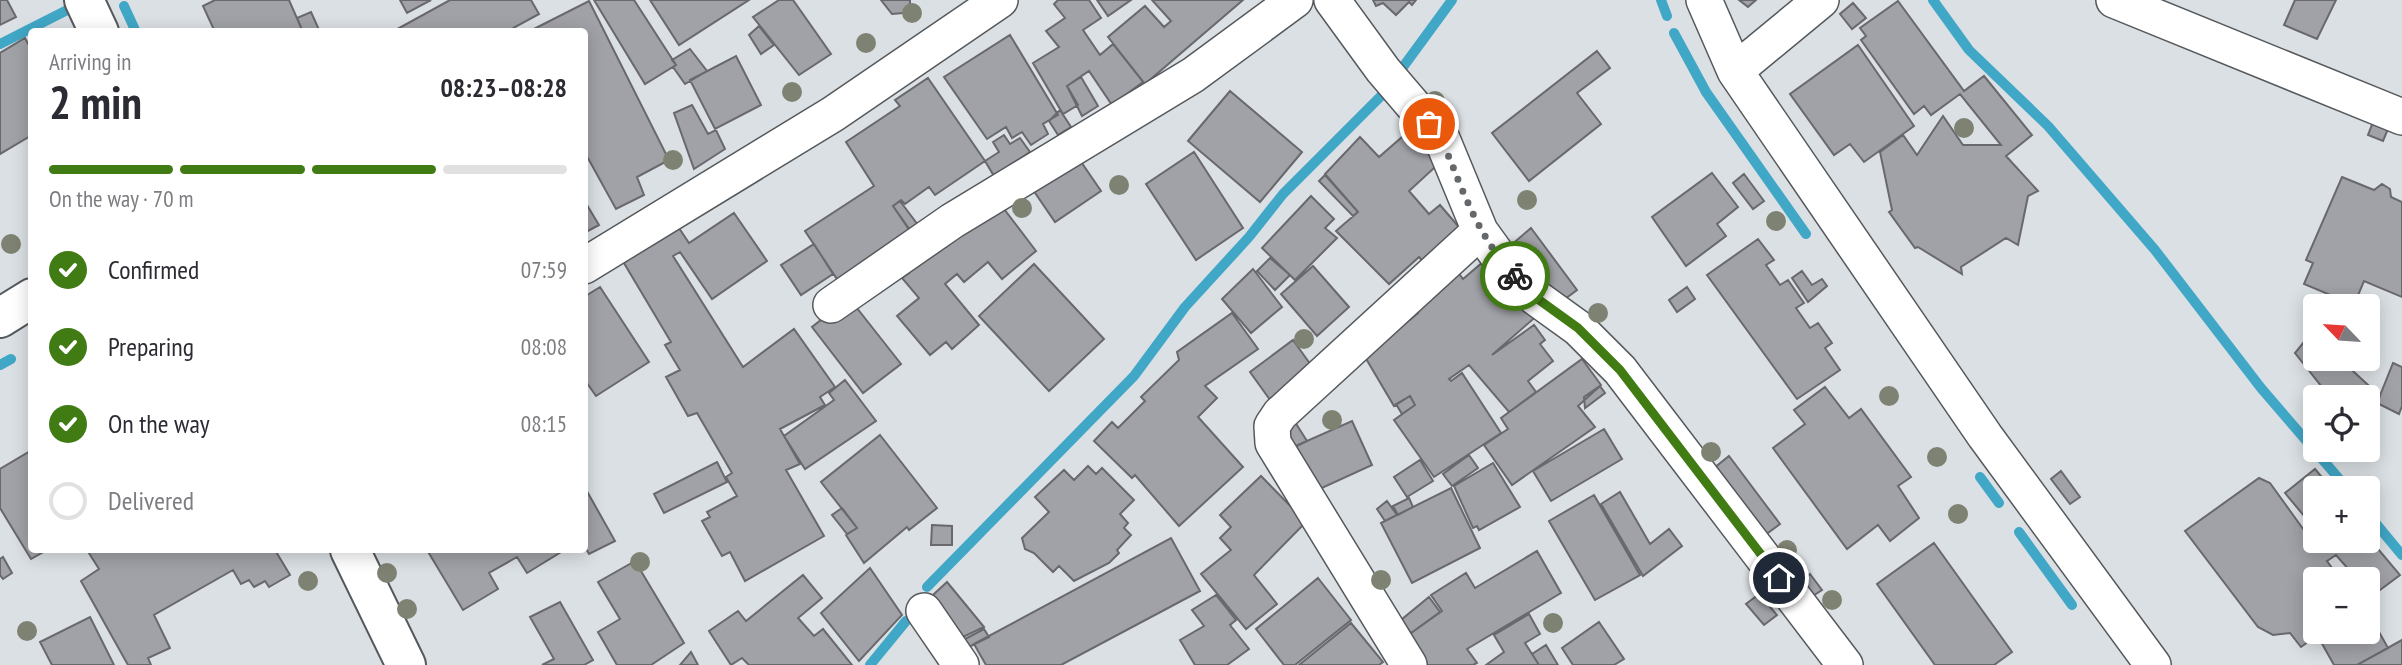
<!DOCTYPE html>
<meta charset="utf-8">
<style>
body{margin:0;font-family:"PT Sans Narrow",sans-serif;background:#f7f7f7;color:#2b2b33;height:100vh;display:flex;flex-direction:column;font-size:26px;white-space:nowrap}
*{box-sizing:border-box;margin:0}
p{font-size:23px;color:#7c7c81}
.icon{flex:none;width:38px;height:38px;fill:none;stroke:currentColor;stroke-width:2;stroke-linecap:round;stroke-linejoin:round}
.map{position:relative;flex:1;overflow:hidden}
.panel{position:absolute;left:28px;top:28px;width:560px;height:525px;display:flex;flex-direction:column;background:#fff;border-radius:7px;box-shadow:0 4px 18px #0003}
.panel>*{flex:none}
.needle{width:46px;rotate:295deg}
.tools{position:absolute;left:2303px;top:294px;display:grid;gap:14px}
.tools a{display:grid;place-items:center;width:77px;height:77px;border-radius:7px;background:#fff;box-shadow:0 4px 18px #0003;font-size:35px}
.pin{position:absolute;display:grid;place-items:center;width:60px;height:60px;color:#fff;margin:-30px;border:4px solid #fff;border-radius:50%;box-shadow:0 2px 7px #0007}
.courier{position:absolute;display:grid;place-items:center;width:70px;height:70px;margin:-35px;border:5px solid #417b14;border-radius:50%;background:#fff;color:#222;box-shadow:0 2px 9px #0007}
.headline em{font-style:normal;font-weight:700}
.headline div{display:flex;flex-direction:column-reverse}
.headline{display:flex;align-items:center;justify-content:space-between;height:119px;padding:0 21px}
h1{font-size:46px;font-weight:700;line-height:52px}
.bar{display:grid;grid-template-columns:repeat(4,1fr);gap:10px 7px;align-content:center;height:84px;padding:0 21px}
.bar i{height:9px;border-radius:5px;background:#e1e1e2}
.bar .current{background:#417b14}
.bar p{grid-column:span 4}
ol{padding:0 21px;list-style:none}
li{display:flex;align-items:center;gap:21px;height:77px}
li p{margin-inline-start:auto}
li .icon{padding:7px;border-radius:50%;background:#417b14;color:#fff;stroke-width:4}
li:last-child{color:#7c7c81}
li i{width:38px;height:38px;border:4px solid #e1e1e2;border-radius:50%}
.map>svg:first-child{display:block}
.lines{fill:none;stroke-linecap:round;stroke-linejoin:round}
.stream{stroke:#40a7c6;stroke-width:10}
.building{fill:#a1a2a7;stroke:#68686d;stroke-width:2}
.minor-casing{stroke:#55595c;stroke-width:38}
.secondary-casing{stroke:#55595c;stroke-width:42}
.minor{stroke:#fff;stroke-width:35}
.secondary{stroke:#fff;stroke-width:38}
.tree{fill:#7e8272}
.done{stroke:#65686a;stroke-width:7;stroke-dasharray:0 12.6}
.route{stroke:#417b14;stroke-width:9}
</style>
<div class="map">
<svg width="2402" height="665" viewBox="0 0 2402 665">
<rect width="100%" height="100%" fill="#dbe0e4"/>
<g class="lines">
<path class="stream" d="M1661,0L1667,16
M1933,0L1969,50L2048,126L2155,250L2261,388L2347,488
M124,6L136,32
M1674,33L1706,92L1806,234
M0,44L79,4
M0,365L11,359
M1980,477L1999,503
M2368,514L2402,555
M2019,532L2072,605
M927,587L1134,376L1185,307L1249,237L1283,194L1384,93L1452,0
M870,665L906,621"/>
</g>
<path class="building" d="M0,0H7L16,17L0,25Z
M215,0H289L303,32H215L203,6Z
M400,0H431L407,13Z
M450,0H531L539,14L506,32H392Z
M594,0H634L676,65L645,84Z
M650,0H749L679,45Z
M779,0H793L831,54L799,75L753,17Z
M881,0H910V5L903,13L892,14Z
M1058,0H1089L1101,18L1083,30L1100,55L1113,44L1143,82L1112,105L1089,71L1067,86L1078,105L1063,114L1033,63L1059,47L1046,31L1065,18L1054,4Z
M1097,0H1131L1108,16Z
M1152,0H1243L1145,84L1108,37L1145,6L1164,27L1171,21Z
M1373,0H1416L1412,5L1409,2L1396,15L1383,3L1376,6Z
M1739,0H1756L1748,7Z
M2295,0H2336L2317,39L2284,25Z
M589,1L669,160L637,177L644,195L616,209L584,151V32H528Z
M1898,1L1964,91L1984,76L2032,135L2006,156L2038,191L2028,196L2018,245L2006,238L1961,267L1962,274L1918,247L1915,248L1889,212L1892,210L1880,152L1903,135L1917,155L1943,116L1963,145H2001L1960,94L1931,115L1924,106L1914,114L1861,40L1866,36L1860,28Z
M1853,3L1866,18L1852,29L1840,14Z
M311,12L320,32H303L297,18Z
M759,26L774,45L761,54L749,35Z
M1010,35L1058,115L1043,124L1048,134L1031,145L1022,132L1012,138L1006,127L987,139L944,77Z
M25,38L32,51V135L0,154V53Z
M1858,45L1914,126L1864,162L1850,144L1834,155L1790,94Z
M690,49L707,71L685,84L673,67L676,65L672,60Z
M1597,51L1610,68L1577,93L1601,124L1529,181L1492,133Z
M736,56L761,105L715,129L690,80Z
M1081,77L1098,106L1082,116L1067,86Z
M928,78L985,161L935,195L929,187L905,204L901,200L893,206L912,234L839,282L805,231L874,186L846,142L900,106L895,100Z
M1230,91L1302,152L1260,202L1188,141Z
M692,105L708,134L716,130L725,149L694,169L674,113Z
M1060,110L1071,127L1058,135L1049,121Z
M2373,122L2388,129L2383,141L2368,135Z
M1417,124L1446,157L1409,191L1429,214L1440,205L1464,233L1427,266L1419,257L1389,284L1336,231L1358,212L1325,174L1360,137L1379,157Z
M1004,135L1010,144L1020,138L1030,152L994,176L985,161L999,152L993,142Z
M1073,150L1101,191L1055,222L1027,181Z
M1194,152L1243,228L1196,260L1146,184Z
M1712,173L1738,207L1717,224L1726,236L1686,266L1652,217Z
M1744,174L1764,201L1753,209L1733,183Z
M1325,175L1358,212L1353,216L1319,181Z
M2342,177L2374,190L2382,184L2390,189L2391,197L2402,202V297L2364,281L2354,305L2304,284L2313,263L2306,260Z
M1311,196L1334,219L1325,228L1337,238L1295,280L1262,248Z
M995,197L1036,251L1002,279L988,262L964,282L957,274L945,284L979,325L952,349L946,342L930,355L897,316L919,298L902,278L909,273L904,267Z
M584,200L599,225L584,233Z
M900,201L918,225L910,230L893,206Z
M734,213L767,261L712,299L680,252L673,256L743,367L794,329L835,387L820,397L825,405L780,429L800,464L786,470L824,536L745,581L730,552L722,556L702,521L710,517L707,512L737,496L726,477L732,473L697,413L688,416L666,377L680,370L665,345L671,342L621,258L677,225L689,243Z
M1531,228L1577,290L1553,308L1503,252Z
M1758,239L1774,260L1766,265L1780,285L1788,280L1804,303L1796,308L1810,328L1818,323L1832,343L1825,348L1840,370L1797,399L1707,275Z
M814,244L833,274L801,295L781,265Z
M1490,256L1540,313L1492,355L1534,325L1545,340L1540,344L1553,361L1528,381L1536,392L1509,412L1469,365L1449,379L1451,381L1462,373L1501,433L1434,477L1394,420L1415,405L1410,396L1394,406L1365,357L1418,313L1410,305L1457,271L1463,279Z
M1270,258L1290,275L1275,290L1257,271Z
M1034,264L1104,339L1049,391L979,316Z
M1313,266L1349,307L1317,336L1281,294Z
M1253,269L1282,307L1251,333L1222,299Z
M1802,271L1812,285L1822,279L1827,286L1808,302L1792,278Z
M600,287L649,362L596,396L584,379V297Z
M1687,287L1695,299L1677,312L1669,300Z
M849,298L901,364L863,393L812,327Z
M1232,313L1258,349L1205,386L1217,398L1198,417L1243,467L1179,526L1135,475L1132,478L1094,441L1112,422L1118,428L1145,401L1141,397L1179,360L1177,352Z
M2312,332L2315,335V359H2340L2380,396L2369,423L2368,397H2341L2331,388L2326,392L2295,353Z
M1293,340L1316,372L1273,404L1250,372Z
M1582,359L1601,385L1578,406L1595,427L1512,485L1484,445L1508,429L1501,418Z
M2393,363L2402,367V406L2399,414L2377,403Z
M845,380L876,421L805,469L784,436L834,400L829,393Z
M1600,386L1605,393L1585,408L1584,397Z
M1825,387L1849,418L1861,409L1911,477L1898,486L1919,518L1890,541L1878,525L1847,549L1773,448L1805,424L1794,410Z
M1410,396L1415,405L1402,414L1396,404Z
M1352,421L1372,465L1311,493L1291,448Z
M1295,422L1307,441L1293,448L1282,431Z
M1604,429L1622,459L1551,501L1533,471Z
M880,435L937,508L909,530L907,527L864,563L846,535L857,528L821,482Z
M32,450V550H47L31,559L0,508V469Z
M1469,455L1478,468L1452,486L1443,474Z
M1729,456L1780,524L1757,541L1708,473Z
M1420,460L1433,481L1407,497L1394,477Z
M717,462L727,482L664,513L654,494Z
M1493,463L1520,507L1479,530L1477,526L1473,528L1454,486Z
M1088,466L1096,474L1102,468L1134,500L1120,514L1128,523L1124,528L1131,535L1117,550L1119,553L1109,563L1074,581L1059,566L1053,572L1034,553L1025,549L1022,538L1049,512L1035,497L1064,470L1074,480Z
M2315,469L2331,488H2315V541H2368V537L2400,575L2372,596L2368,592V579H2357L2336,555L2327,561L2340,579H2315V632H2322L2301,647L2290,633L2273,635L2258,627L2185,531L2259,478L2270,483L2306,533L2310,523L2285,493Z
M2061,471L2080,497L2070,504L2051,479Z
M1261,476L1306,522L1254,575L1277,604L1246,629L1201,574L1231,550L1220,538L1231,527L1220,515Z
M584,486L615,541L589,554L584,545Z
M1451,488L1480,548L1412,583L1381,523Z
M1620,492L1650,544L1669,529L1682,546L1643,576L1601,504Z
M1594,495L1640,575L1595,600L1549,521Z
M1409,498L1413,507L1398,515L1393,506Z
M1387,501L1397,515L1385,521L1377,509Z
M842,508L857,528L847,534L832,515Z
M932,525L952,526V545H931Z
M1171,538L1200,591L1061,665H986L974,644Z
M1934,543L2012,652L1994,665H1935L1877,584Z
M87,550H275L290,575L269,587L265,581L254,587L249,580L241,584L233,570L154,615L170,648L148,658L151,665H128L81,581L99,569Z
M427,550H559L561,552L527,573L517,557L489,573L498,589L463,610Z
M1537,551L1561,593L1467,649L1477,663L1473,665H1416L1400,641L1442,611L1431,595L1466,573L1475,588Z
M3,557L12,573L3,579L0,575V559Z
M635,561L684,643L651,665H617L598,632L620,619L598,582Z
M870,568L902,615L859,661L821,613Z
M1810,574L1822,590L1802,603L1791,588Z
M803,575L822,598L798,618L814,636L823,629L852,665H749L742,658L731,665L709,631L738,611L746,621Z
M1318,578L1351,620L1295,665H1284L1256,629Z
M947,582L984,627L963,637L933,595Z
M1759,594L1777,615L1764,625L1746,604Z
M1216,595L1236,620L1230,625L1249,649L1227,665H1195L1180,640L1204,626L1192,610Z
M1429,597L1440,612L1411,633L1401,620Z
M560,602L593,660L584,665H542L554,659L530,617Z
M2368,612L2388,648L2357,665H2334L2320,640L2332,632H2368Z
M1529,614L1540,634L1525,643L1539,665H1486L1504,652L1494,635Z
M90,617L114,665H52L40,642Z
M1599,622L1624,659L1614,665H1573L1562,648Z
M1351,623L1383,662L1379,665H1299Z
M984,629L989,637L969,647L965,639Z
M2402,640V665H2357Z
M1546,645L1558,665H1539L1532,654Z
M691,652L698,665H680Z"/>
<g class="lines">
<g class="minor-casing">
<path id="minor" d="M1332,0L1383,70L1442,139L1480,231L1506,267L1535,297L1578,328L1620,370L1845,665
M1704,0L1735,71L1985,436L2153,665
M2114,0L2402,117
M1735,71L1821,0
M584,266L833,114L1000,0
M831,305L952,221L1193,75L1295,0
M924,611L961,665
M1409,665L1273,443L1272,426L1280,414L1480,231"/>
</g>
<g class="secondary-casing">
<path id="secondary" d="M84,0L99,32
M0,318L32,298
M350,550L406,665"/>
</g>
<use href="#minor" class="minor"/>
<use href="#secondary" class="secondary"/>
</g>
<g class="tree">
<circle cx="912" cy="13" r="10"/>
<circle cx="866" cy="43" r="10"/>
<circle cx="792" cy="92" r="10"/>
<circle cx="1435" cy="101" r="10"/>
<circle cx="1964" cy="128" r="10"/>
<circle cx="673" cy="160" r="10"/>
<circle cx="1119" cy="185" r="10"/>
<circle cx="1527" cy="200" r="10"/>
<circle cx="1022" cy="208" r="10"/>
<circle cx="1776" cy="221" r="10"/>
<circle cx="11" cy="244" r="10"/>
<circle cx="1598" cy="313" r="10"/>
<circle cx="1304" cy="339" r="10"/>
<circle cx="1889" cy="396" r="10"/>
<circle cx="1332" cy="420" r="10"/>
<circle cx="1711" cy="452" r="10"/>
<circle cx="1937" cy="457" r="10"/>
<circle cx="1958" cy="514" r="10"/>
<circle cx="1787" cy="550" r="10"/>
<circle cx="640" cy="562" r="10"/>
<circle cx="387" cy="573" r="10"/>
<circle cx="1381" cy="580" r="10"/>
<circle cx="308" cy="581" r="10"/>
<circle cx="1832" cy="600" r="10"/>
<circle cx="407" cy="609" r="10"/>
<circle cx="1553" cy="623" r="10"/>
<circle cx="27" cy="631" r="10"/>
</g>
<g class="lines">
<path class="done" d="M1429,124C1446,144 1451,163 1461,187C1475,220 1490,250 1515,276"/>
<path class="route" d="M1515,276L1535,297L1578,328L1620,370L1779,578"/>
</g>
</svg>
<div class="tools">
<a><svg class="needle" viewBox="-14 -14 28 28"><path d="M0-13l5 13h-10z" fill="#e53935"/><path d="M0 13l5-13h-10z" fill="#7c7c81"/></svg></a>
<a><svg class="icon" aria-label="locate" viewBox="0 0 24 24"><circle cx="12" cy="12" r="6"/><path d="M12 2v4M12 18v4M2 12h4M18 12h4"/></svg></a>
<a>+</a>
<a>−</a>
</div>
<div class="pin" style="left:1429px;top:124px;background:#ea580c"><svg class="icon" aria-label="bag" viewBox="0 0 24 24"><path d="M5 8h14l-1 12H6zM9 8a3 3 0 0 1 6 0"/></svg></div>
<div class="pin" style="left:1779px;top:578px;background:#1f2937"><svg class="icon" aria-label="home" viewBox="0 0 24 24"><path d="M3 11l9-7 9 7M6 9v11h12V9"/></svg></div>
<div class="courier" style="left:1515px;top:276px"><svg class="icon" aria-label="bike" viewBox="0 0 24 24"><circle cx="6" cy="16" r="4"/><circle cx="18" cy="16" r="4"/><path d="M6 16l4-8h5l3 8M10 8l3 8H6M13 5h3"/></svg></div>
<section class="panel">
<div class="headline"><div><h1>2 min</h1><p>Arriving in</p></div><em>08:23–08:28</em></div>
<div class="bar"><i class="current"></i><i class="current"></i><i class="current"></i><i></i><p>On the way · 70 m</p></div>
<ol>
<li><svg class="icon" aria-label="check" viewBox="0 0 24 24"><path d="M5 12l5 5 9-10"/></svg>Confirmed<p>07:59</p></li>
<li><svg class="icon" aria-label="check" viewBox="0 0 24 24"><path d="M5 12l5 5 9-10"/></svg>Preparing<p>08:08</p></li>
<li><svg class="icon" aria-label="check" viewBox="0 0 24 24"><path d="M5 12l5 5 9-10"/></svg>On the way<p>08:15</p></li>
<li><i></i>Delivered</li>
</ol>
</section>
</div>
